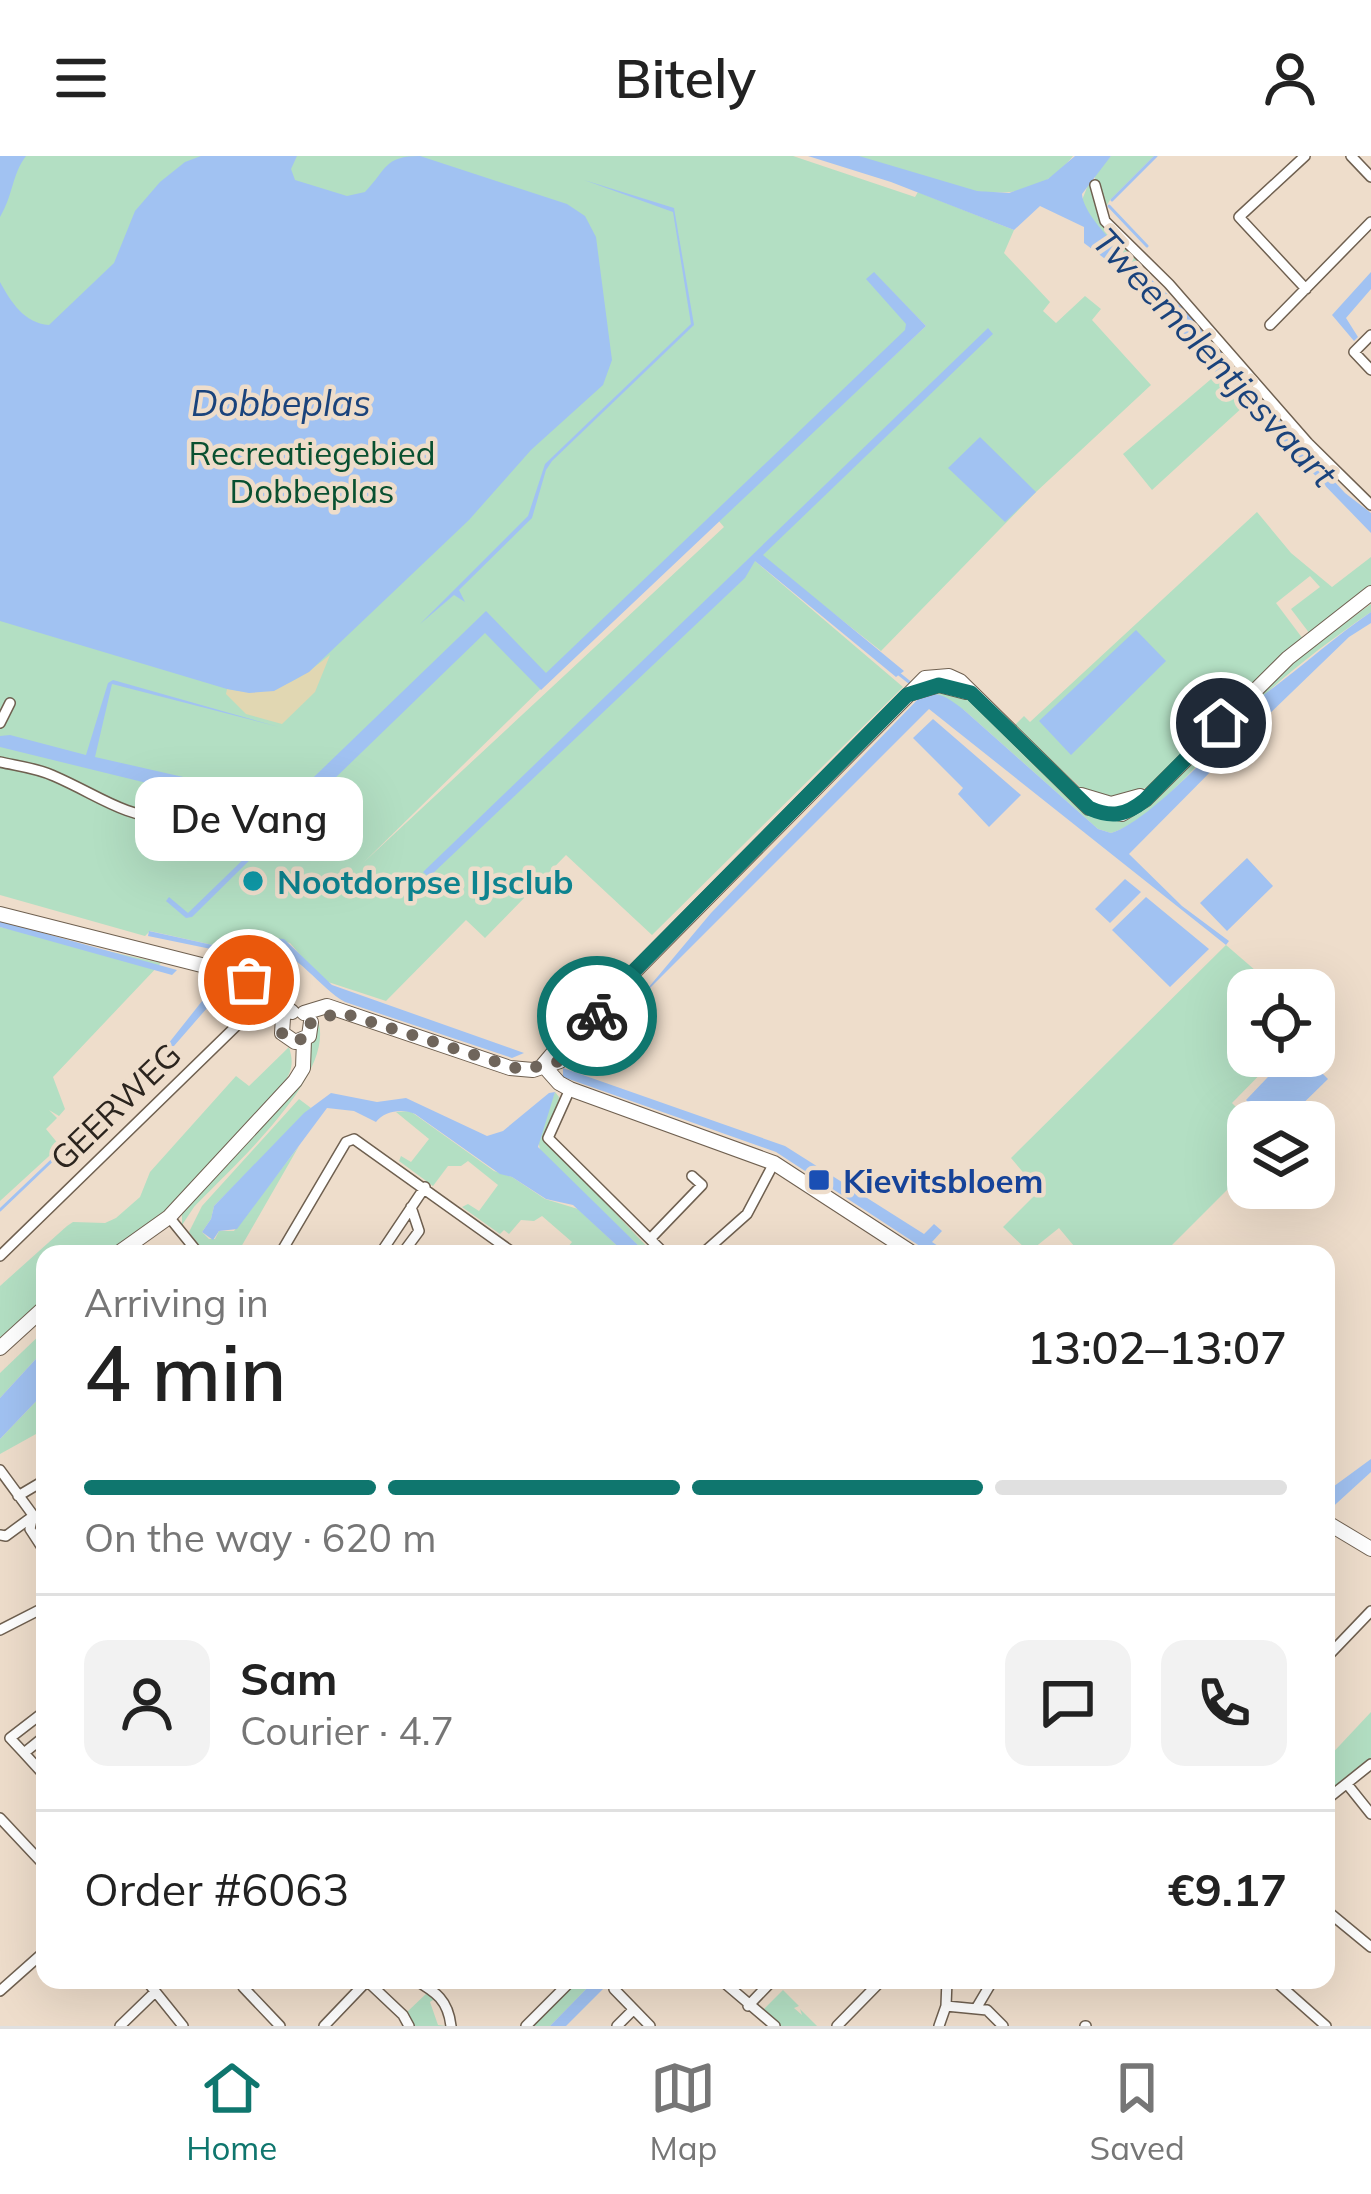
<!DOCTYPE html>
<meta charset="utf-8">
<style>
body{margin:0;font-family:Mulish,sans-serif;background:#f2f2f2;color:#222;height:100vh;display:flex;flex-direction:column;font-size:45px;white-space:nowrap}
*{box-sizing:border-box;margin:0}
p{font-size:39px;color:#767676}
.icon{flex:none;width:66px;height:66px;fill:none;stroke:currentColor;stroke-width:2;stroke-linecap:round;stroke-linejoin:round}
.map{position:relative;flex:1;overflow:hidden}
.details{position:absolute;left:36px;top:1089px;width:1299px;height:744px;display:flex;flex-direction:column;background:#fff;border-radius:24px;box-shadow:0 12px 48px #0002}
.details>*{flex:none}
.fabs{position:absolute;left:1227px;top:813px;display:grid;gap:24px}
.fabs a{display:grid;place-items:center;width:108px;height:108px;border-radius:24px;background:#fff;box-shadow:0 12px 48px #0002;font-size:60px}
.pin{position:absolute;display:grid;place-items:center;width:102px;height:102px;color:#fff;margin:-51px;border:6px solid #fff;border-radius:50%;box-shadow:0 3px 12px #0007}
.courier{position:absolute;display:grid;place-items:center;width:120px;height:120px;margin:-60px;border:9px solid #0f766e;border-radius:50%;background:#fff;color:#222;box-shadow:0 3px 15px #0007}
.bubble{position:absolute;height:84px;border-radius:24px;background:#fff;box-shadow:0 12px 48px #0002;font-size:39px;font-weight:600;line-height:84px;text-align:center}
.overview em{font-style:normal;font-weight:600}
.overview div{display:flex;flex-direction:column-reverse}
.overview{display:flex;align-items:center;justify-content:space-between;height:204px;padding:0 48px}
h1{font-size:78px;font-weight:600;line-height:90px}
.bar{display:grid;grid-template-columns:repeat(4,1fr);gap:18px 12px;align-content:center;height:144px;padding:0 48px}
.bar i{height:15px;border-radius:9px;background:#e0e0e0}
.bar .current{background:#0f766e}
.bar p{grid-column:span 4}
.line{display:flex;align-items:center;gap:30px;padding:0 48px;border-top:3px solid #e0e0e0}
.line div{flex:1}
.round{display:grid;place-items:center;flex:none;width:126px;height:126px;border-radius:24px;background:#f2f2f2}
header{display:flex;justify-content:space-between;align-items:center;height:156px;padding:0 48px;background:#fff;font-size:54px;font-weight:600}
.tabs{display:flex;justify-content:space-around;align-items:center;height:168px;border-top:3px solid #e0e0e0;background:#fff;font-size:33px;color:#767676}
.tabs a{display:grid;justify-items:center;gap:6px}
.tabs .current{color:#0f766e}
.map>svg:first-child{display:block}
.green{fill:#b3dfc3;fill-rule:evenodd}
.sand{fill:#e1d7b2}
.water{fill:#a1c2f2}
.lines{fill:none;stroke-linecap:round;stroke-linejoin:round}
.stream{stroke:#a1c2f2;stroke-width:3}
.street-casing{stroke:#6f6050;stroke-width:12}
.secondary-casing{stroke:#6f6050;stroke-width:16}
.street{stroke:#fff;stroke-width:9}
.secondary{stroke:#fff;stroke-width:14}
.done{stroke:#6f655b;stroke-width:12;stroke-dasharray:0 21.6}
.route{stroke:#0f766e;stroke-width:15}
.culture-dot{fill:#0f9aa8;stroke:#eeddcb;stroke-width:4.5}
.transit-dot{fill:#1a4fb4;stroke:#eeddcb;stroke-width:4.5}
.labels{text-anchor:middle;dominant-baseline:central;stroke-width:9;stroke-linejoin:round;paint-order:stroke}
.park-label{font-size:33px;fill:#085030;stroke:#eeddcb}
.culture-label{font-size:33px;font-weight:bold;fill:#0d838f;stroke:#eeddcb;text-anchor:start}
.street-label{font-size:33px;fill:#2b241e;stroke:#eeddcb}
.transit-label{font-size:33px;font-weight:bold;fill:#164399;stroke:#eeddcb;text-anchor:start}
.water-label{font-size:36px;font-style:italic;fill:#1a437c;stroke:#eeddcb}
</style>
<header><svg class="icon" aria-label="menu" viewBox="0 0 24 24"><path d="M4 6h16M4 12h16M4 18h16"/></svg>Bitely<svg class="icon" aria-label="person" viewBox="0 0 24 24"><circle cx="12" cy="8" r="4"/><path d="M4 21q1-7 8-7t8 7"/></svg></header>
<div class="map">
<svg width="1371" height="1870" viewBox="0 0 1371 1870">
<rect width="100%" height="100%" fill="#eeddcb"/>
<path class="green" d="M0,0H793L915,41L918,36L1014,74L1004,97L1050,146L1043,155L1056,167L1085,140L1101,153L1092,164L1151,229L1036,336L881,495L814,442L755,405L903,531L652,779L566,699L485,782L466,764L386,845L322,824L290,787L271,782L247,793H231L150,775L145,780L0,739ZM874,117L926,170L718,364L724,371L363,707L911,170L867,123Z
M858,0H1073C1020,70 925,22 858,0Z
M1111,0H1154L1110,44L1103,56L1094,18Z
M1090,24L1099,59L1141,106L1137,111L1092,68L1082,44Z
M1217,218L1244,250L1152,334L1123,298Z
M1257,356L1291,397L1332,431L1371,401V434L1310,478L1291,453L1320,431L1310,420L1276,447L1303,483L1151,629L1120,644L1083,634L1014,570L1024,560L1030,566Z
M1371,448V456C1330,484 1289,515 1255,548C1219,582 1157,664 1111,677L1098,673L964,554L927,537C942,532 958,539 971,546L1094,660L1120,664L1298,501Z
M0,771L161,807L53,921L65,953L59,960L49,954L57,962L46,973L60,990L0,1045Z
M1226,789L1278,834H1248V900H1278L1232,947L1251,966H1248V1013L1163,1098H1090L1084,1092L1079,1096L1059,1072L1029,1096L1003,1071L1039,1035L1011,1002Z
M319,868C332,923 231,1012 194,1051L182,1069V1055L242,992L301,922L308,887Z
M289,891C292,901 293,909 289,918C271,957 149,1082 110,1097C93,1103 64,1098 45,1098V1141L0,1183V1130L67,1070L73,1066L105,1067L116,1062L140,1041L150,1016L236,920L249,930Z
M555,936L559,941L549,987L654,1098H647L540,995L538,981Z
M299,943L311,952L214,1050L211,1063L202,1076L209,1083H215L219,1075H234L299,990L237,1098H206L189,1076L202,1050Z
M410,955L494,1015L512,1021L545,1043L578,1053L626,1098H562L572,1086L542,1060L534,1065L521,1064L509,1078L504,1074L500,1078L462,1051L468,1048L479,1055L498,1029L468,1005L461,1010H448L433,1030L399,1005L401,1000L411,1006L429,983L396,956Z
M45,1174V1193L0,1242V1217Z
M45,1236V1273L0,1298V1283Z
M1371,1556V1603L1326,1641V1604Z
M578,1824H595L550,1870H533Z
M783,1834L799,1850L794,1852L802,1859L800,1853L817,1870H781L764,1853Z
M427,1837L436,1842L430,1846L438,1869L446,1870H413L407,1856Z"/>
<path class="sand" d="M330,499L315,536L282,568L246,558L226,538L227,533C272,542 296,526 330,499Z"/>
<path class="water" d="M0,0H26C12,18 13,40 0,61Z
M297,0L291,13L295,24L347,40L365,36C387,13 384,0 420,0L567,48L585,60L596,81L612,204L603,229L531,294L469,364L309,516L274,535L249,537L227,533L0,465V126C11,146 24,167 49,169L114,107L135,55L160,26L185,6L201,0Z
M808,0H859L977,35L1009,37L1048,23L1075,0H1111L1082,38C1084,72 1174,140 1202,171V181L1186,184L1133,124L1084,87V71L1040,50L1014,74L891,26Z
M584,24L674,52L694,169L552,305L546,314L532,362L459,434L465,446L454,439L420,468L528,360L545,308L691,168L673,56Z
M874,116L926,170L541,534L485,477L269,686L265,682L281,666L277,659L0,591V580L10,579L86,599L108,527L113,524L279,571L112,528L95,601L289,645L486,455L546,517L905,174L906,168L866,123Z
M1371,116V133L1346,162L1358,181L1354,185L1332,159Z
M988,172L993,178L763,399L904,515L896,521L755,405L745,422L429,721L423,716Z
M1207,186L1225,199L1281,265L1288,284L1297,285L1345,337L1371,357V377L1217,218L1201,195Z
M980,281L1036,336L1005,366L948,312Z
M1371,456V467L1349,481L1238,588L1129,698L1182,750L1229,785L1226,789L929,553L638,844L711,757L921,540C938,533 951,544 964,554L1098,673L1111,677C1144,668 1212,597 1237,569C1245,560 1251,548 1261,541C1297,515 1333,482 1371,456Z
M1136,474L1166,505L1071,599L1039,565Z
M933,563L1021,639L989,671L958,638L963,632L913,582Z
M253,694L257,697L192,761L186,762L166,745L169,741L188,757Z
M1247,702L1273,730L1227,775L1200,747Z
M1125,723L1141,736L1110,767L1095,753Z
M1146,741L1209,793L1170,831L1112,774Z
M0,765L177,814L172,819L0,771Z
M149,775L231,793H247L271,782L284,783L332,829L524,897L512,902L345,846C320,833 297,794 266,792L247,809L211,793L148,780Z
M218,825L228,828L160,906L149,912Z
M1288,900H1305L1328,923L1284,966H1267L1246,944Z
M563,912L785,990L924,1078L934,1068L942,1075L932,1086L950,1098H932L776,996L563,921Z
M555,936L538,991L647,1098H626L573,1049L546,1043L512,1021L500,1018L415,958C403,952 384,955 376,966L354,955L327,952L237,1073L219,1075L213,1084L202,1076L211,1063L214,1050L304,957L331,937L377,946L406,942L487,980L503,975L549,937Z
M45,1193V1236L0,1283V1242Z
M1371,1303V1316L1326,1357V1336Z
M595,1824H612L566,1870H550Z"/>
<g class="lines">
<path class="stream" d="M1112,44L1156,0
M1109,50L1147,90
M899,518L909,526
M0,1054L149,912"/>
<g class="street-casing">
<path id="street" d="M1305,0L1239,61L1306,133
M1351,0L1371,21
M1095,29L1105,65L1169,128L1308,287L1371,349
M1270,169L1371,66
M1371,179L1354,196L1371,214
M0,567L10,547
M0,606C18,610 37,612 54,620C102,641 119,659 175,665C201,667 224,660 248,673
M570,933L548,982L665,1098
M169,1061L199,1098
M650,1083L702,1029L692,1020
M280,1098L346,986L354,983L515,1098
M380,1098L425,1031
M402,1098L419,1075L411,1051
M702,1098L747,1058L774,1007
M0,1100L268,839
M0,1314L33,1359L30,1373L45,1396
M18,1340L45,1324
M0,1379L6,1380L29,1363
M0,1474L45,1451
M1326,1502L1371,1455
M45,1555L10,1582L24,1597L45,1580
M24,1597L45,1620
M1347,1628L1371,1658
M1326,1644L1371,1608
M0,1662L45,1710
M1326,1754L1371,1791
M146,1824L183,1870
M250,1824L243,1831L280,1870
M415,1824C436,1836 448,1844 451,1870
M721,1824L775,1870
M1274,1824L1326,1870
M367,1825L403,1859L409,1870
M614,1833L650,1870
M0,1835L45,1795
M748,1850L773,1824
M946,1850L987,1854L1003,1870
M977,1851L993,1824
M120,1870L153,1838
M324,1870L368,1824
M526,1870L572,1824
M617,1870L633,1854
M837,1870L882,1824
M939,1870L946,1850L947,1824
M1085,1870H1086"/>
</g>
<g class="secondary-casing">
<path id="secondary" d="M912,537L939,529L966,536
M1081,639L1111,648L1140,640
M0,758L233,817L249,824L292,856
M304,857L327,850L510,912L533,914L560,905L635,815L925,522L949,520L960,525L1089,652L1122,658L1145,644L1288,502L1371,437
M283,862L282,877L295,886L309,880L311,866
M543,909L559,927L570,933L774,1007L914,1098
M543,909L582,863
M117,1098L169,1061L295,925L303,912L304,884
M0,1192L45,1151
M1326,1366L1371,1393"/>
</g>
<use href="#street" class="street"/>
<use href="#secondary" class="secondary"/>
</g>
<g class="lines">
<path class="done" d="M249,824C270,838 279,855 282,877L291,885L307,882L311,866L340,856L522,914L560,905L597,860"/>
<path class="route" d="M597,860L635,814L907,539L939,529L971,537L1089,652C1111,662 1125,660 1145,644L1221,567"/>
</g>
<circle class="culture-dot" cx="253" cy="725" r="12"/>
<rect class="transit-dot" x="807" y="1012" width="24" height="24" rx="6"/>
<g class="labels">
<g class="park-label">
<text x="312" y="296">Recreatiegebied<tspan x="312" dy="38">Dobbeplas</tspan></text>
</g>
<g class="culture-label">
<text x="277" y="725">Nootdorpse IJsclub</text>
</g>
<g class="street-label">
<text transform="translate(115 950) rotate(-44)">GEERWEG</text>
</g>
<g class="transit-label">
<text x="843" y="1024">Kievitsbloem</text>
</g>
<g class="water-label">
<text transform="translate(1215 201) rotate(47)">Tweemolentjesvaart</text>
<text x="281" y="246">Dobbeplas</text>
</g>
</g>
</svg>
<div class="fabs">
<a><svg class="icon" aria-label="locate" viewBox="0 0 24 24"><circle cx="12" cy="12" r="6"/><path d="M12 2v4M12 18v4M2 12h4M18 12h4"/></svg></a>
<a><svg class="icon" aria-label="layers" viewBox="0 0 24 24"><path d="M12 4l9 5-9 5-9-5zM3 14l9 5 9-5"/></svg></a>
</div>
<div class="pin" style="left:249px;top:824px;background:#ea580c"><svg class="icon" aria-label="bag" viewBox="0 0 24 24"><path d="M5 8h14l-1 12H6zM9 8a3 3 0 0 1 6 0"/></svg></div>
<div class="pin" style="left:1221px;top:567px;background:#1f2937"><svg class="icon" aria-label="home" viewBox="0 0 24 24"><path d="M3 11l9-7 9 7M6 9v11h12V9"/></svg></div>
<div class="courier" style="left:597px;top:860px"><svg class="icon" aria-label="bike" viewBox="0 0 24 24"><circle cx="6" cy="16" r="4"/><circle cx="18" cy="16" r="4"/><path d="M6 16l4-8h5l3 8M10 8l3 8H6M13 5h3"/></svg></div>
<div class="bubble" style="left:135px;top:621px;width:228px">De Vang</div>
<section class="details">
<div class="overview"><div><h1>4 min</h1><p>Arriving in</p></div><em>13:02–13:07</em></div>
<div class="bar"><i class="current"></i><i class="current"></i><i class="current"></i><i></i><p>On the way · 620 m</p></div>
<div class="line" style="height:216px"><a class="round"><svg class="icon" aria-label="person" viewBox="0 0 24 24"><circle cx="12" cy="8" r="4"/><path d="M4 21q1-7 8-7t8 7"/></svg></a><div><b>Sam</b><p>Courier · 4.7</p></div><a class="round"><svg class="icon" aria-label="chat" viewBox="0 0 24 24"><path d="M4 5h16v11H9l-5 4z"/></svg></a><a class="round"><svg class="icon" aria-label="phone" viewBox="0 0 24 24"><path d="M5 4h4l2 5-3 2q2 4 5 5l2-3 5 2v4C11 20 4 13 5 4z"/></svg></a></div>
<div class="line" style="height:156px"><div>Order #6063</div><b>€9.17</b></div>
</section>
</div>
<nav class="tabs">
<a class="current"><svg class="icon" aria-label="home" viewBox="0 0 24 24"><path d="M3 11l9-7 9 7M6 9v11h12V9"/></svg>Home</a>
<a><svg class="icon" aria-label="map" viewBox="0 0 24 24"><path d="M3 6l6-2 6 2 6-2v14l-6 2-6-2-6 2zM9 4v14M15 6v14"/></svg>Map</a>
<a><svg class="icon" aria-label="saved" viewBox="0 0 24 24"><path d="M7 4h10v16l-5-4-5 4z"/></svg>Saved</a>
</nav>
